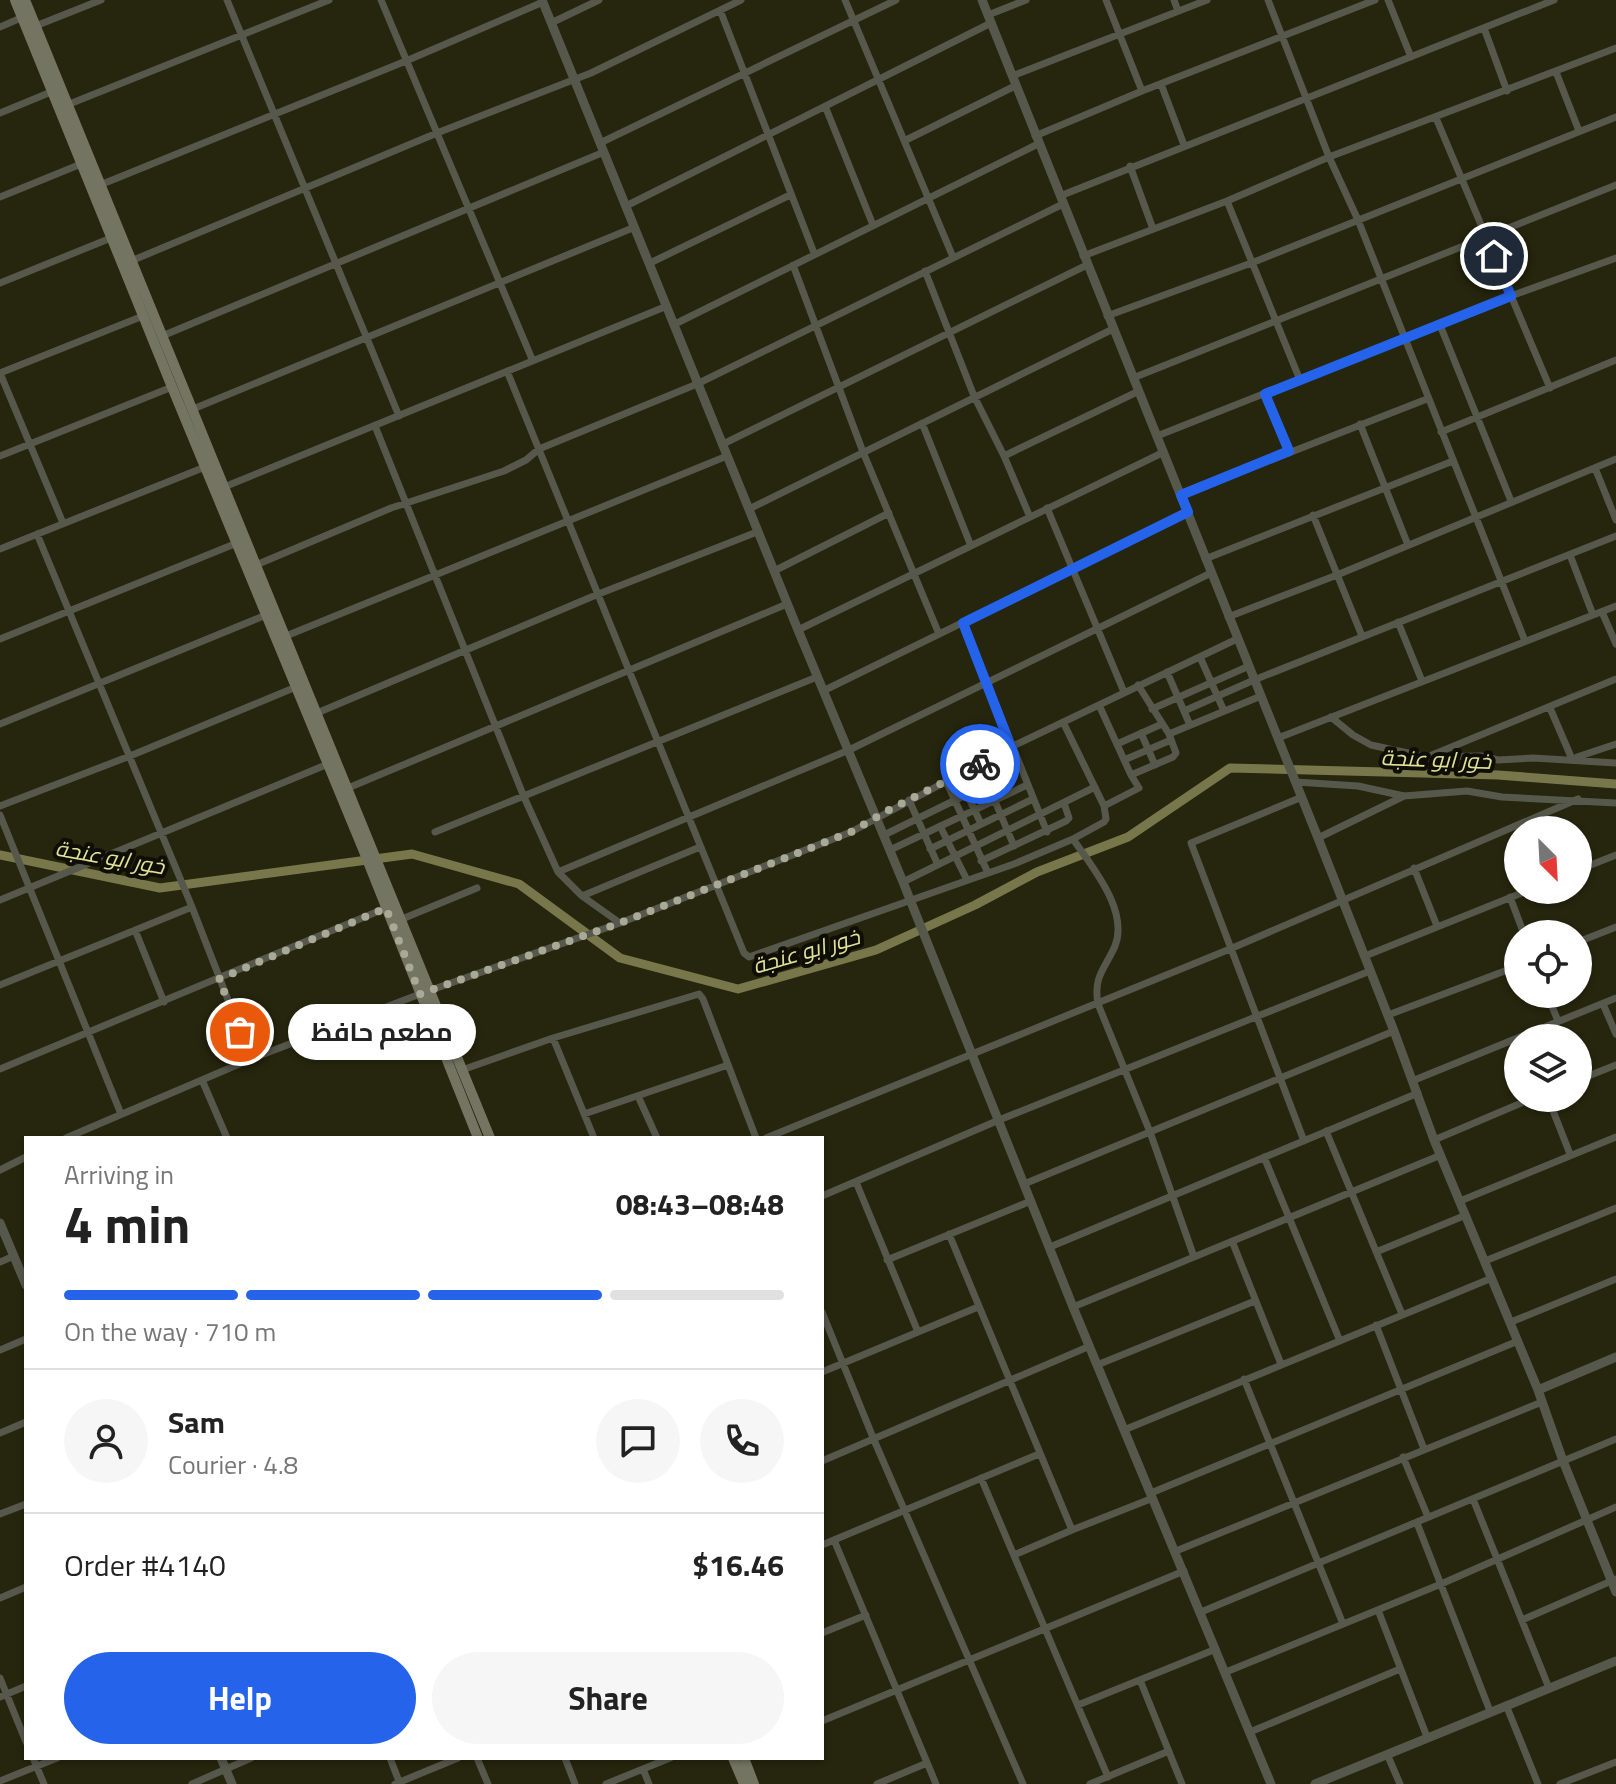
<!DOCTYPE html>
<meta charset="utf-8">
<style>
body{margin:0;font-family:"Titillium Web",Cairo,sans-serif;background:#f6f6f6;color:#222;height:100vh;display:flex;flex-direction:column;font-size:30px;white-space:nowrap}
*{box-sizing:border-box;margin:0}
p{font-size:26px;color:#767676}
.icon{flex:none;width:44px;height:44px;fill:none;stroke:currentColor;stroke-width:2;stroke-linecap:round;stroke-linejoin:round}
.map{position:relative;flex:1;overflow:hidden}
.details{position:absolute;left:24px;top:1136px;width:800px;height:624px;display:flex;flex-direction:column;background:#fff;border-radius:0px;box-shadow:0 2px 6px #0004}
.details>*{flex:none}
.needle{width:52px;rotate:156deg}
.buttons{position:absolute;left:1504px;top:816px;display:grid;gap:16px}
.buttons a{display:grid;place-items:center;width:88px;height:88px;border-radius:50%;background:#fff;box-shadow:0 2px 6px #0004;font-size:40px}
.pin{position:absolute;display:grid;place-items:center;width:68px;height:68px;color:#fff;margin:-34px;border:4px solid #fff;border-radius:50%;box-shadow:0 2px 8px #0007}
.courier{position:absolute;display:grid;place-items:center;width:80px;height:80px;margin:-40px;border:6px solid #2563eb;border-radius:50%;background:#fff;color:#222;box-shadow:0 2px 10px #0007}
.bubble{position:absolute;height:56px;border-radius:28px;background:#fff;box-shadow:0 2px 6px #0004;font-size:26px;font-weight:700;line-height:56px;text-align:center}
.head em{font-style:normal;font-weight:700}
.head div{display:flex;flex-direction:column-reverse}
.head{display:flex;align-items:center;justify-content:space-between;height:136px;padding:0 40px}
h1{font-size:52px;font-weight:700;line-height:60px}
.bar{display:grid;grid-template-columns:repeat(4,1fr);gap:12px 8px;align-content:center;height:96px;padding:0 40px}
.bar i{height:10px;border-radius:6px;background:#e0e0e0}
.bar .current{background:#2563eb}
.bar p{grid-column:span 4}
.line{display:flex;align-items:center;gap:20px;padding:0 40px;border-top:2px solid #e0e0e0}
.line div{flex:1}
.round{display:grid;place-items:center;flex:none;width:84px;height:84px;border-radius:42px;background:#f6f6f6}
.action{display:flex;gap:16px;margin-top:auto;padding:16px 40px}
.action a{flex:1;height:92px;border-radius:48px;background:#2563eb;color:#fff;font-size:32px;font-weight:700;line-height:92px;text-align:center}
.action a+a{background:#f6f6f6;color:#222}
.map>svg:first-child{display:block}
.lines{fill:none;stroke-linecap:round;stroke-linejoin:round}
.canal{stroke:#78774b;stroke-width:9}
.minor{stroke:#57584c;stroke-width:7}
.tertiary{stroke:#57584c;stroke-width:9}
.secondary{stroke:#747462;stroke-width:10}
.done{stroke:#a9a997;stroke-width:8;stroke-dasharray:0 14.4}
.route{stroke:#2563eb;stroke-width:10}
.labels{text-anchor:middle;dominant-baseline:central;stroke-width:8;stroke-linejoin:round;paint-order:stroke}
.water-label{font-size:22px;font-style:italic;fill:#e2e199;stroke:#0e0e05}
</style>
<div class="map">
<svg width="1616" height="1784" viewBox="0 0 1616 1784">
<rect width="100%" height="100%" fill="#26250d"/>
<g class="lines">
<path class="canal" d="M0,855L160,888L412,854L519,884L620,958L738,989L876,950L975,905L1037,872L1128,837L1230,768L1498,775L1616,784"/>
<path class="minor" d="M227,0L399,416
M381,0L532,359
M845,0L953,257
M1106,0L1142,91
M1174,0L1178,11
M1268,0L1329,157L1358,220L1525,641
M1388,0L1411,57
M720,10L814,253
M988,15L1026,0
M551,23L599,0
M0,27L23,17
M33,27L101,0
M1484,28L1507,91
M1556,72L1579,131
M1012,76L1207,0
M1161,84L1184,145
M67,105L329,0
M825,106L873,225
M0,113L51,92
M1436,118L1550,388
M1035,136L1142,91L1375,0
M906,140L1015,86
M600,143L896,0
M1130,166L1153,229
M100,185L406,61L543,2
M1060,196L1554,0
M0,197L81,164
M1227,201L1300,380
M626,206L991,23
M1083,256L1227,201L1329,157L1616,48
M131,261L437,133L591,73L741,0
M650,263L790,195
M793,265L863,452L939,634
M925,271L974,396L1004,456L1030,517
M0,283L111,238
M1107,316L1254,262L1616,117
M675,324L1038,144
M1440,325L1511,501
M162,336L604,152
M507,371L744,953L749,957L1014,864L1073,839L1104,822L1106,819L1104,806L1063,722
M0,373L63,523
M0,373L143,316
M1133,378L1616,185
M1265,394L1289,451
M193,409L635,227
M922,423L971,546
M1360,424L1408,545
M375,426L524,797L558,872L582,896L620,923
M1441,432L1616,360
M1157,436L1511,296L1616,258
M723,444L1087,265
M0,456L172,387
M1004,456L1139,391
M1595,468L1616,520
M224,487L667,306
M1181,495L1427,399
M1047,508L1124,692
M749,509L1113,329
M1313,515L1362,636
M37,534L192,907L251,1059
M0,549L205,467
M1570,555L1593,615
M1205,559L1453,461
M256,565L391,508L504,471L526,460L539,449L697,384L1063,204
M774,571L889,513
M1602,612L1616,644
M1228,617L1337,575L1616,459
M1398,622L1422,681
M963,623L1047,832
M798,630L1164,452
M286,636L727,456
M0,639L237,543
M1200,657L1224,711
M1167,672L1190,725
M823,691L1188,512
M1099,705L1131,775L1139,788L1104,806
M1550,708L1572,759
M1152,709L1249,666
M1184,711L1254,680L1616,536
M317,713L596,595L757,532
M1331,717L1353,735L1371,745L1426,757L1481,756L1498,760L1533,758L1616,763
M0,724L266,615
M1141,733L1155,765
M1169,734L1261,696
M1278,738L1616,606
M1117,744L1162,724
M1432,755L1616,679
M1577,757L1616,744
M1124,760L1171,740
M1131,775L1173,757L1176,753L1169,734L1138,685
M946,781L988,873
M1296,782L1358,786L1404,796L1467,791L1502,797L1616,803
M348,788L787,604
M967,794L981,824
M1302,797L1191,843L1304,1141
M994,799L1014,846
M909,800L938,865
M0,806L130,756L296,687
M0,815L121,1114
M940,826L967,880
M435,832L817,677
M884,835L988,784V779L981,763
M1318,838L1404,796
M1073,839C1092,867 1129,910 1115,946C1105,969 1093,976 1098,1004L1150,1132L1194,1257
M930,849L1033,799
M890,850L1027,785
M981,861L1066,821L1069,818L1064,803
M1414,868L1437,926
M1578,870L1616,855
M558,872L849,750L1211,573
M903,882L1095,787
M582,896L700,847
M1510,897L1524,934
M0,900L328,764
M402,919L477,888
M135,930L164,1002
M1578,942L1616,927
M1365,956L1529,890
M0,985L192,907
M1547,994L1558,1021
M1603,1004L1616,1034
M1388,1015L1518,966
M553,1038L594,1138
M0,1069L386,908
M462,1070L553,1038L699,994L703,999L756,1138
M202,1080L227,1138
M1578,1080L1616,1065
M1412,1081L1616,998
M638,1096L657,1138
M1548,1098L1570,1154
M584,1114L728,1065
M1326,1131L1402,1314
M66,1138L251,1059L420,994L620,923L851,832L1011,747L1237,639
M766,1138L1230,949L1578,799
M1434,1140L1533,1098
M1264,1157L1340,1341
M0,1170L26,1157
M856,1182L918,1332
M1024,1184L1394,1031
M822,1196L999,1120L1370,971
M1460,1201L1616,1137
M949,1234L1072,1530L1153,1498
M1232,1241L1281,1364
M1050,1247L1418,1093
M1376,1252L1466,1215
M887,1260L1031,1201
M1485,1261L1616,1208
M0,1262L14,1256
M1073,1307L1441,1155
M822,1312L874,1440L1023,1784
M1511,1322L1616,1279
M1376,1325L1424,1449
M0,1350L26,1339
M1097,1365L1255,1301
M822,1372L978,1307
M1244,1379L1343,1624
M1124,1430L1492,1278
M0,1433L26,1422
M1403,1457L1428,1517
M822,1461L1090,1346
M981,1478L1108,1777
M1151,1493L1518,1341
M1473,1499L1549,1688
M0,1514L26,1504
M1417,1523L1490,1711
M834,1540L936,1784
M822,1545L1039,1454
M1176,1551L1542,1402
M1014,1555L1072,1530
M0,1598L26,1587
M1378,1610L1427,1737
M1201,1612L1616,1439
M1522,1620L1616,1579
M822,1633L866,1615
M1226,1672L1441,1584L1616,1507
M0,1678L26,1742
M1140,1680L1182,1784
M0,1697L26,1686
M1078,1705L1216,1649
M1506,1705L1538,1784
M822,1721L1184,1571
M1250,1732L1400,1669
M1387,1754L1400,1784
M33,1758L44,1784
M390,1758L400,1784
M477,1758L488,1784
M565,1758L575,1784
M643,1769L649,1784
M0,1781L57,1758
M192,1784L251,1758
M395,1784L458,1758
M606,1784L670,1758
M877,1784L927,1763
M1090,1784L1169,1751
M1560,1784L1616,1762"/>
<path class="tertiary" d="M542,0L798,630L903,882L1073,1307L1271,1784
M982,0L1318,838L1394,1031L1434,1140L1538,1390
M0,1223L26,1285
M1616,1357L1538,1390L1563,1461L1616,1592
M221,1758L232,1784
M1315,1784L1616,1661"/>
<path class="secondary" d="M15,0L172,387L363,849L478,1138
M25,0L490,1138
M733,1758L744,1784
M744,1758L754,1784"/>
</g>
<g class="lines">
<path class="done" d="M240,1032L219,979L386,908L420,994L620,923L851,832L887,811L980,764"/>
<path class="route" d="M980,764L1011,747L963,623L1188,512L1181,495L1289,451L1265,394L1511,296L1494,256"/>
</g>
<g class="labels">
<g class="water-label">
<text transform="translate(1436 759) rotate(2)">خور ابو عنجة</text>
<text transform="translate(110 857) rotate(10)">خور ابو عنجة</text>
<text transform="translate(806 951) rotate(-16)">خور ابو عنجة</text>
</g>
</g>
</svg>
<div class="buttons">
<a><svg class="needle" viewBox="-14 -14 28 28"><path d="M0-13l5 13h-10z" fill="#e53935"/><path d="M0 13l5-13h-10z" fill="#767676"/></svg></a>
<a><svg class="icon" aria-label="locate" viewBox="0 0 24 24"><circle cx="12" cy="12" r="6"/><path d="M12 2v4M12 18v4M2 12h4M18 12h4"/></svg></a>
<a><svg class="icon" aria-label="layers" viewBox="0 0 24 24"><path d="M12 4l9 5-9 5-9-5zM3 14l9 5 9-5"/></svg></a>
</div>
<div class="pin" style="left:240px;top:1032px;background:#ea580c"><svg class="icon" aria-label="bag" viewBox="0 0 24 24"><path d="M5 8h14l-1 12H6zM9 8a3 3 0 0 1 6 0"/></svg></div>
<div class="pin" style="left:1494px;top:256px;background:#1f2937"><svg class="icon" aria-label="home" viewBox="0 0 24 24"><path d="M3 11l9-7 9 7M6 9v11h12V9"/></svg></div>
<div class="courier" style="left:980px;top:764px"><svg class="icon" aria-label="bike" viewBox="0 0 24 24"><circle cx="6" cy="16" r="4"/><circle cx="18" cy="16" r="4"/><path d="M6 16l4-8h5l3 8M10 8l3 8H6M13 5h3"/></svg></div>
<div class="bubble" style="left:288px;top:1004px;width:188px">مطعم حافظ</div>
<section class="details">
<div class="head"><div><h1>4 min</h1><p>Arriving in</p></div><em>08:43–08:48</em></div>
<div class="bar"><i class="current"></i><i class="current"></i><i class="current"></i><i></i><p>On the way · 710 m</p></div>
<div class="line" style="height:144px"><a class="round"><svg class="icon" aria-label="person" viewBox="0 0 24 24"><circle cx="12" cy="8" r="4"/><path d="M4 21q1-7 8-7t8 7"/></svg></a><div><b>Sam</b><p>Courier · 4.8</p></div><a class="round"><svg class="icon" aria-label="chat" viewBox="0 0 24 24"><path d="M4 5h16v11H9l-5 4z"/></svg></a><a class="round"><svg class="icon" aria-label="phone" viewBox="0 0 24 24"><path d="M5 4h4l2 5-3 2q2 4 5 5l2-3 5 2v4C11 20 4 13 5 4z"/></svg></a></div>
<div class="line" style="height:104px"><div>Order #4140</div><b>$16.46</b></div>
<div class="action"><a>Help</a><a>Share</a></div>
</section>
</div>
